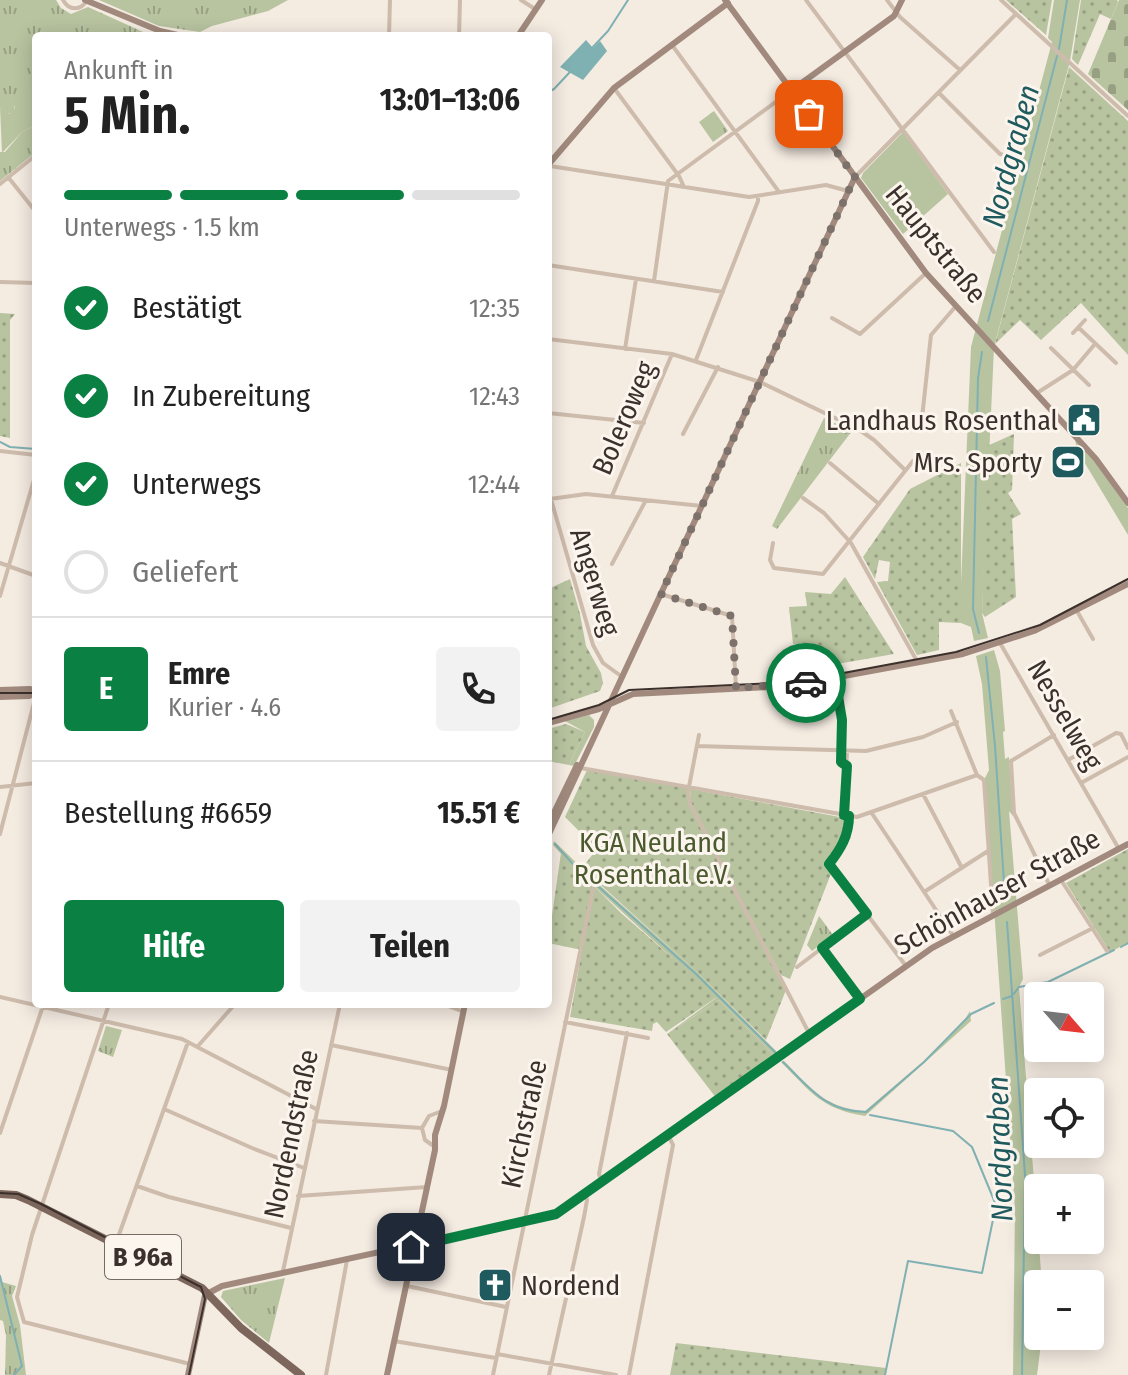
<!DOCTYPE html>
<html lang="de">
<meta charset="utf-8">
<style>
body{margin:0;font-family:"Fira Sans Condensed",sans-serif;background:#f2f2f2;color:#222;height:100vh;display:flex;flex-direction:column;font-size:30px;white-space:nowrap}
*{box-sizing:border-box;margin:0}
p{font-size:26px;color:#767676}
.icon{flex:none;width:44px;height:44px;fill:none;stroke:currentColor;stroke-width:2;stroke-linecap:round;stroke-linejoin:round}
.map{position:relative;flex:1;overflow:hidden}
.panel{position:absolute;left:32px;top:32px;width:520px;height:976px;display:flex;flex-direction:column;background:#fff;border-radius:8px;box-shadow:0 4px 20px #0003}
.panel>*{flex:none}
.needle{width:52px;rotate:118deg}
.tools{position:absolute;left:1024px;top:982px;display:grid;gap:16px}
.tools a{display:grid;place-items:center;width:80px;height:80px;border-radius:8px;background:#fff;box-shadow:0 4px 20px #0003;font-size:40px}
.pin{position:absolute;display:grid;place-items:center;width:68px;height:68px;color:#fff;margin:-34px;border-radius:16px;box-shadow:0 4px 12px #0006}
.courier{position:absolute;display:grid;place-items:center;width:80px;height:80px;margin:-40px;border:6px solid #0b8043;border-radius:50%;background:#fff;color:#222;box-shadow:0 2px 10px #0007}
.head em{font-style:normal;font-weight:700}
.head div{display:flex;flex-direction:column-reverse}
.head{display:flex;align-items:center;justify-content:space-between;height:136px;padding:0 32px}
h1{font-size:52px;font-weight:700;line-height:60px}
.bar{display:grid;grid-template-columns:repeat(4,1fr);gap:12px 8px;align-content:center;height:96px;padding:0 32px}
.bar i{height:10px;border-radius:6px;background:#e0e0e0}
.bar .selected{background:#0b8043}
.bar p{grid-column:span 4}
.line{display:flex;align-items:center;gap:20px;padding:0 32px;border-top:2px solid #e0e0e0}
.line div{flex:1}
.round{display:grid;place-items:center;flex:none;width:84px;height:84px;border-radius:8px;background:#f2f2f2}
ol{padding:0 32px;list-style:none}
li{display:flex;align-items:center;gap:24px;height:88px}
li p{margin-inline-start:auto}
li .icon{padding:8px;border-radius:50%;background:#0b8043;color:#fff;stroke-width:4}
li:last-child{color:#767676}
li i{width:44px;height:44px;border:4px solid #e0e0e0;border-radius:50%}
.primary-button{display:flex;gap:16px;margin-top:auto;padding:16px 32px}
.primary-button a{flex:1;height:92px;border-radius:8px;background:#0b8043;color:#fff;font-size:32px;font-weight:700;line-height:92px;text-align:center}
.primary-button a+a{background:#f2f2f2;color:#222}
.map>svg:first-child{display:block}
.grass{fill:#b8c4a0}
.cemetery{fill:url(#cemetery-stones)}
.park{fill:url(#park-tufts)}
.garden{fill:url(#garden-dots)}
.water{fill:#7fb0b2}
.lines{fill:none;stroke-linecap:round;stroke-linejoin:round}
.stream{stroke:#7fb0b2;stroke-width:2}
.street{stroke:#cdbbac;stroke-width:4}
.secondary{stroke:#a18a7d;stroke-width:6}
.primary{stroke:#7d675c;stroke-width:8}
.tram{stroke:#3b302b;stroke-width:2}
.done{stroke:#7c716b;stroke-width:8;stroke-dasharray:0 14.4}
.route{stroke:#0b8043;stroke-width:10}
.labels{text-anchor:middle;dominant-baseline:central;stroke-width:6;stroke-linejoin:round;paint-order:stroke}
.shield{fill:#fbf5ee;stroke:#756b66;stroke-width:2}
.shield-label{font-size:26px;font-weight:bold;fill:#3b302b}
.street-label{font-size:28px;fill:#3b302b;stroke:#fbf5ee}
.poi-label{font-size:28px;fill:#3b302b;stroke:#fbf5ee;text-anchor:end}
.park-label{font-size:28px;fill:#4a5a2e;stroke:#fbf5ee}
.water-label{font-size:30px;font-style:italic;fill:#1f5a5e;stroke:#fbf5ee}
</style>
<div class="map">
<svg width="1128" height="1375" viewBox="0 0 1128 1375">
<defs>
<pattern id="cemetery-stones" width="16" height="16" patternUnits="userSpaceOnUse" patternTransform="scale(2)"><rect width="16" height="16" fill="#b8c4a0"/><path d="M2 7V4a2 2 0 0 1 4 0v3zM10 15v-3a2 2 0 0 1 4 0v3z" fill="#97a083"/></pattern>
<pattern id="park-tufts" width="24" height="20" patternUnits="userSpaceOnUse" patternTransform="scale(2)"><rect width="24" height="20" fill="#b8c4a0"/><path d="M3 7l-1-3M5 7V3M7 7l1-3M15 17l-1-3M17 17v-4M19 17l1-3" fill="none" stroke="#97a083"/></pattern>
<pattern id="garden-dots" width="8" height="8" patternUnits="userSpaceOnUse" patternTransform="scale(2)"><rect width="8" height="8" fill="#b8c4a0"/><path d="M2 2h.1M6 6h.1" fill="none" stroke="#97a083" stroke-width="1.8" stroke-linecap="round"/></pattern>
</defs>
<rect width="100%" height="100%" fill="#f4ebe1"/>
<path class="grass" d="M1054,0H1080L1070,61L994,347L982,613L988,638L974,641L971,627L961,623L960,607L971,347L1052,42L1048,38Z
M36,67V125L22,132L2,153L0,107L9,114L15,108V98Z
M903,132L948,194L903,234L861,178L863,173Z
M1075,439L1108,477L1128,508V535L1077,450Z
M994,650L1000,671L1005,731L1003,732L1005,759L1009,757L1013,816L1009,811L1023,979L1019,987L1042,1284H1038V1336H1042L1037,1375H1013L1015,1210L985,778L989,770L982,684L976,656Z
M589,715L594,720V727L574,766L569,765L585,732L565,721Z
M554,841L594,880L697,972L780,1055L776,1057L719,1000L667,1034L716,998L571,865L553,845Z
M970,1011L971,1021L865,1116C821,1109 811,1092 781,1062L784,1061C811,1088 824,1108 865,1111L925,1060L962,1024Z"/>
<path class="cemetery" d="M1119,0H1128V110L1088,74Z"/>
<path class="park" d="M0,0H56L61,8L71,14L88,7L152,36H36V67L16,98L14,111L8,114L0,107Z
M99,0H288L268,11L212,26L200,32L159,26Z
M714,111L728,131L713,142L699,122Z
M36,125V152L0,181V152H5L22,132Z
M824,418L852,431L777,529L772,526Z
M819,916L833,935L812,951L807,945Z
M106,1026L122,1030L113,1057L98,1051Z
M0,1274L2,1282L16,1286L12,1296L20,1325L26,1375H5L6,1335L3,1321L0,1320Z
M285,1278L269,1343L241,1320L221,1297L223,1291Z"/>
<path class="garden" d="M1006,0H1052L1046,35Z
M1081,0H1117L1118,2L1111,19L1100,14L1078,65L1072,59Z
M1069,67L1128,121V355L1081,303L1041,340L1020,320L995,344Z
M0,313L15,314L10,320V438L0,436Z
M1014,434L1012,490L1008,493L1021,514L1012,519L1016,597L985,617L982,613L987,446Z
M961,463V623L939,622V650L917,655L877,582L888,581L890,562L879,560L875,579L863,557L910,489Z
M845,577L894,654L809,669L805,643L793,644L789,607L807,606L805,592L831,594Z
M570,579L580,614L586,646L601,673L603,683L600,691L548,709V589Z
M566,724L585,732L569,765L548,761V729Z
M587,770L687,788L689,804L786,990L766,1040L697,972L582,868L597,849L565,817Z
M690,789L845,818L846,832L838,852L830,854L826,866L832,871L790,979L781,975L691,804Z
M1128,849V943L1110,952L1066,883Z
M561,853L621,913L717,997L666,1032L657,1022L653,1024L652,1031L570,1017L582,950L548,943Z
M719,1000L776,1057L717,1099L667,1034Z
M676,1343L886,1368L885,1375H670Z"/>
<path class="water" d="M586,40L593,48L600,41L607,51L583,80L560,67Z"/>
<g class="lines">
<path class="stream" d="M591,49L608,31L628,0
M1059,49L1067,0
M548,92L554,89L570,72
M988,321L1057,56
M0,442L10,447L36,449
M979,633L973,609L978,378L982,352
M986,657L995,746L1005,898
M555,844L572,863L696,974L776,1053
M1007,922L1025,1175L1022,1375
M1121,947L1128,943
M1003,999L1012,996L1019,987L1048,982L1114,950
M783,1062C810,1088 826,1112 866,1112L924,1062L971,1014L994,1003
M870,1115L953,1131L972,1147L996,1205L982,1273L908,1261L885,1375
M0,1276L22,1366L14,1375"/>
<path class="street" d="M63,0C69,11 81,11 87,0
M521,0L535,9
M806,0L994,252
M887,0L900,17L960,70
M1001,0L1128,116
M389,36L390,0
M459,36L460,0
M672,45L779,192
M614,88L679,176L684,187
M939,93L1000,154L1019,160
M8,177L36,212
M855,177L1016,14
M0,184L36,155
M548,184L550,166L749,197L826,185L848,191
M548,265L723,292
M654,281L668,181L792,90
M0,282L36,283
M832,318L860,334L926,273
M1079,328L1116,363
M1073,333L1085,320
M548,339L672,354L760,382L858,429L874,440L905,470
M1051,348L1089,385
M625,349L636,279
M696,360L758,201V196
M1037,393L1073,370L1095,344
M548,413L644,423
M922,418L931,335L956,306
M683,434L718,367
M0,451L36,455
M830,463L879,504
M548,489L593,645L603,663L621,676
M612,496L672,354
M803,498L824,513L851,543L918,663
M550,499L586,494L702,506
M773,543L770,560L774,568L823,574L913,461
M0,563L36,576
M612,564L646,500
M661,594L732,616L736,688
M0,596L36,473
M1077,611L1093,639
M1000,643L1119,849
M835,678L842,720L841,762L847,766
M951,711L977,775
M699,735L688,792L690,804L810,1035
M697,746L866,751L923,737L957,722
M1068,760L1116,733L1121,734L1128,748
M581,768L857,817L977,775L984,780L993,914
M1081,783L1128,757
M0,787L36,783
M923,794L962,868
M871,812L954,937
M844,815L847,751
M849,816C849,836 841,850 829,864L906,966
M0,834L36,695
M1061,880L1107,951
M1050,886L1014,813L1011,761L1054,735
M924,892L988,851
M822,948L860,999
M1040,955L1093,928
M797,967L867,914
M0,997L182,1039L316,1109
M109,1004L32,1235L17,1297L24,1322L190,1364
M443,1004L464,1012
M565,1022L648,1038
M331,1045L452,1070
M198,1046L235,1004
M164,1109L252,1148L304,1168
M314,1121L422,1128
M0,1133L43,1006
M435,1147L425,1140L422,1128L429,1116L442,1111
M602,1182L599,1174L627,1033
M137,1186L169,1197L291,1228
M298,1196L427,1187
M116,1243L188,1042
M283,1271L340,1004
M407,1286L506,1307
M394,1341L496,1358
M497,1354L616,1375
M326,1375L347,1260
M493,1375L593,889
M549,1375L584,1217L587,1200L585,1194
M629,1375L673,1145L668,1135"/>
<path class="secondary" d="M85,0L160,31L182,36
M725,0L926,273L1096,459L1128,503
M518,36L542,0
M792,90L894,16L902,0
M548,165L614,88L728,3
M0,690L30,689L36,692
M0,697L29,696L36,693
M548,723L599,709L633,694L790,686L963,654L1034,631L1128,584
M548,825L577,765
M548,836L855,177
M188,1375L205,1295L222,1286L556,1214L932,948L1128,844
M387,1375L435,1150V1135L444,1106L465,1004"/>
<path class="primary" d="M0,1194L16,1195L28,1200L202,1288L241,1328L301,1375"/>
<path class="tram" d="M0,693H36
M548,720L599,705L629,690L795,682L956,652L1040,625L1128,579
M0,1193L18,1194L41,1204L201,1287L205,1299L189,1375"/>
</g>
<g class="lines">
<path class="done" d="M806,683L736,688L732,616L661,594L855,177L809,114"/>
<path class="route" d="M411,1247L556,1214L860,999L822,948L867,914L829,864C840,850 849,836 849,816L844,815L847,766L841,762L842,720L835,678L806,683"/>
</g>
<defs>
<g id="civic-square" transform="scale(1.8)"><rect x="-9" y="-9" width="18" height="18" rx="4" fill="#1f5a5e" stroke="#fbf5ee"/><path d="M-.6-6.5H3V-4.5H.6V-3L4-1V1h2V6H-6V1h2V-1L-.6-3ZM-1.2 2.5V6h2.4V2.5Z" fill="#fff"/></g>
<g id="stadium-square" transform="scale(1.8)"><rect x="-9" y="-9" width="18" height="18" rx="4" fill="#1f5a5e" stroke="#fbf5ee"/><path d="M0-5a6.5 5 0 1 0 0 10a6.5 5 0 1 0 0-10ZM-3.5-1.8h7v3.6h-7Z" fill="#fff"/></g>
<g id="church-square" transform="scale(1.8)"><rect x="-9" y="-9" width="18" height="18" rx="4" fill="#1f5a5e" stroke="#fbf5ee"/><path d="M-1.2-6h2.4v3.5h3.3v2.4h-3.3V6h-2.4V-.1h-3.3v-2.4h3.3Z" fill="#fff"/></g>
</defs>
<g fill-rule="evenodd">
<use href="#civic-square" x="1084" y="420"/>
<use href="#stadium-square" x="1068" y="462"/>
<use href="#church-square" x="495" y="1285"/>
</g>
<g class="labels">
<rect class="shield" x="105" y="1235" width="76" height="44" rx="6"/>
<g class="shield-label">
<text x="143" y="1257">B 96a</text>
</g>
<g class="street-label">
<text transform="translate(936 244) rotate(51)">Hauptstraße</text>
<text transform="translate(624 418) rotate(-67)">Boleroweg</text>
<text transform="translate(595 582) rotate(73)">Angerweg</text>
<text transform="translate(1065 715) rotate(60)">Nesselweg</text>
<text transform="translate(997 892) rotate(-29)">Schönhauser Straße</text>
<text transform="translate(524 1124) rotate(-78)">Kirchstraße</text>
<text transform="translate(291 1134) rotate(-78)">Nordendstraße</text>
</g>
<g class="poi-label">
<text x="1058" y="420">Landhaus Rosenthal</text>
<text x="1042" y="462">Mrs. Sporty</text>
<text x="521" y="1285" text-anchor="start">Nordend</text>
</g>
<g class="park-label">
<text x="653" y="842">KGA Neuland<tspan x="653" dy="32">Rosenthal e.V.</tspan></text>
</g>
<g class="water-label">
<text transform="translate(1011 156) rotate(-75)">Nordgraben</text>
<text transform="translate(1000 1149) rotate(-92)">Nordgraben</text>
</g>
</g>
</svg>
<div class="tools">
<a><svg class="needle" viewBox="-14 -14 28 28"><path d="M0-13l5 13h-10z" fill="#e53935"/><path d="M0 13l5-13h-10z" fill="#767676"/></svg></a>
<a><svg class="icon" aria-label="locate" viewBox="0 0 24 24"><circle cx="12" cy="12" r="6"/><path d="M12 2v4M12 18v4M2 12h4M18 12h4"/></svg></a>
<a>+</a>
<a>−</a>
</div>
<div class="pin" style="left:809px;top:114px;background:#ea580c"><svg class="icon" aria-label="bag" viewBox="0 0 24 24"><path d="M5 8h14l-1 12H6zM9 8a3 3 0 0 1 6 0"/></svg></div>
<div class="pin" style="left:411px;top:1247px;background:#1f2937"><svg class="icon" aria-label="home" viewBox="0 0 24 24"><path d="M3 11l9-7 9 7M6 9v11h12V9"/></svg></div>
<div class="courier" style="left:806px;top:683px"><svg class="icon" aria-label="car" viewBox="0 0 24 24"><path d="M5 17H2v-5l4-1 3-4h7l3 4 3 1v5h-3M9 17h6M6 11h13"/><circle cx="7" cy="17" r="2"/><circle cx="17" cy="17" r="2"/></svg></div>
<section class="panel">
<div class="head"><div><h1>5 Min.</h1><p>Ankunft in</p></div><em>13:01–13:06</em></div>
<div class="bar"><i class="selected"></i><i class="selected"></i><i class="selected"></i><i></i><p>Unterwegs · 1.5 km</p></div>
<ol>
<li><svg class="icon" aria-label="check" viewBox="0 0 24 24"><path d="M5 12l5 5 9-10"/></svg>Bestätigt<p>12:35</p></li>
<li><svg class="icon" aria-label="check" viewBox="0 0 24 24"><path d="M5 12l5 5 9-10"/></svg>In Zubereitung<p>12:43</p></li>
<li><svg class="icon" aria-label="check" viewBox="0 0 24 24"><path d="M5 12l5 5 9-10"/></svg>Unterwegs<p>12:44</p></li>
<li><i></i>Geliefert</li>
</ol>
<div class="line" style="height:144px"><b class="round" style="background:#0b8043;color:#fff">E</b><div><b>Emre</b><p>Kurier · 4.6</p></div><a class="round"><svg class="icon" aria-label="phone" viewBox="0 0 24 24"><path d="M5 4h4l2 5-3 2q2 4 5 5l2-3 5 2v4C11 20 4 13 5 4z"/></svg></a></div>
<div class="line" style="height:104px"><div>Bestellung #6659</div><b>15.51 €</b></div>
<div class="primary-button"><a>Hilfe</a><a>Teilen</a></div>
</section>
</div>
